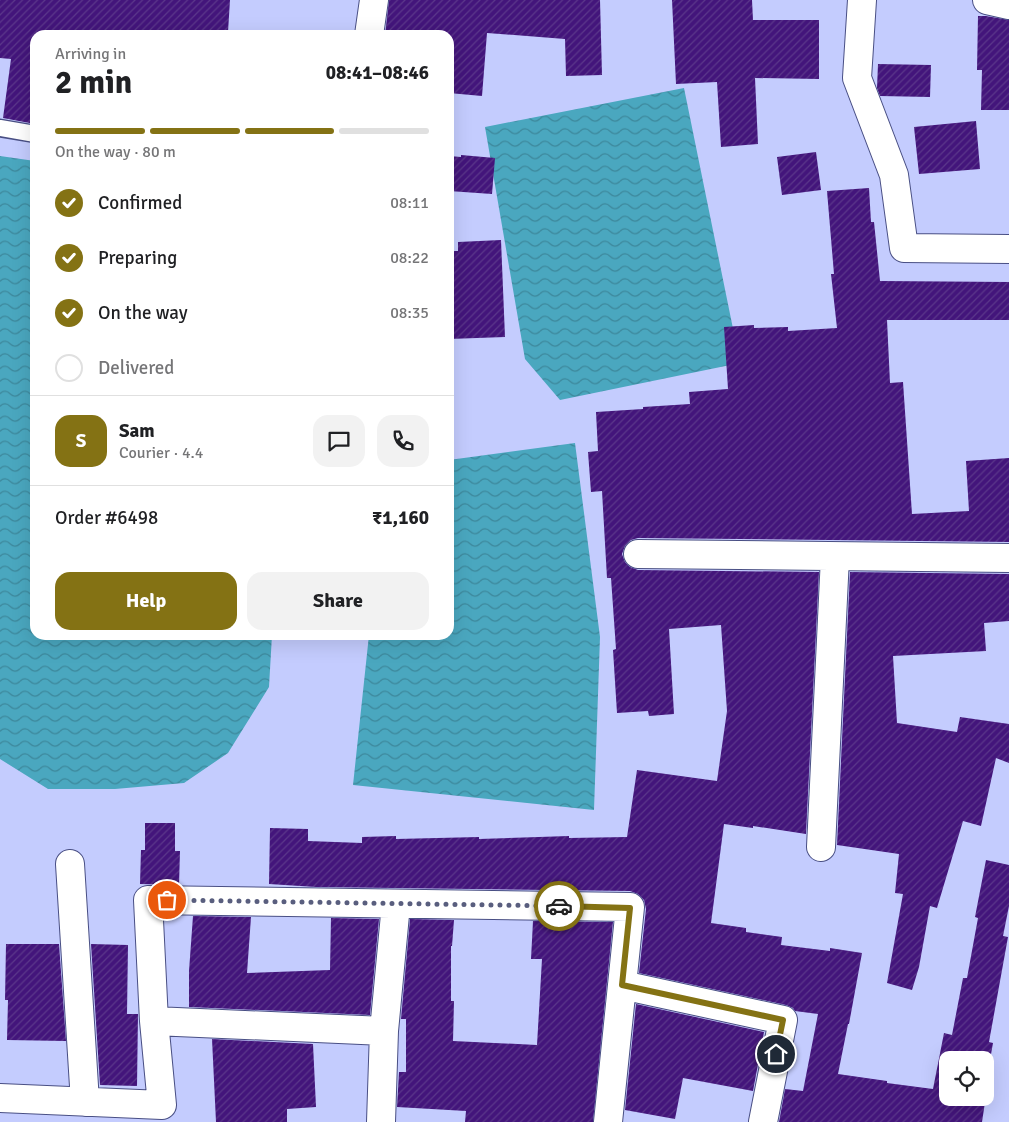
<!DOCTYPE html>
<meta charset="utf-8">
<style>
body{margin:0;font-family:Signika,sans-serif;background:#f2f2f2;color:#202124;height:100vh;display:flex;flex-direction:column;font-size:19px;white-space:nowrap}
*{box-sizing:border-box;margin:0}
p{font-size:16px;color:#757577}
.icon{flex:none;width:28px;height:28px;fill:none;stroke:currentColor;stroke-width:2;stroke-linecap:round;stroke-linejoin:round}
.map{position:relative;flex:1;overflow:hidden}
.sheet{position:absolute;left:30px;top:30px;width:424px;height:610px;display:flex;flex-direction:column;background:#fff;border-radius:15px;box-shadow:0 5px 20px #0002}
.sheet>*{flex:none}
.controls{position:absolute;left:939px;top:1051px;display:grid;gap:10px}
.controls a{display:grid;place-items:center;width:55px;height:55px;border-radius:10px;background:#fff;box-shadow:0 5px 20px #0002;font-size:25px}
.pin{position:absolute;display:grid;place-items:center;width:42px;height:42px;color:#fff;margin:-21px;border:2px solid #fff;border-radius:50%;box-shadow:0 1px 5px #0007}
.courier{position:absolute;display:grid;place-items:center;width:50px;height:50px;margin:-25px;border:4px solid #847214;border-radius:50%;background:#fff;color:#222;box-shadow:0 1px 6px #0007}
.headline em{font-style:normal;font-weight:800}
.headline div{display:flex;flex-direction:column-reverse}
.headline{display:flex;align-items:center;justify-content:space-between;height:85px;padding:0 25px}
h1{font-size:32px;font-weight:800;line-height:38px}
.bar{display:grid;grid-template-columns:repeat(4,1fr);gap:8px 5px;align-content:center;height:60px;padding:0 25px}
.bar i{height:6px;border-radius:4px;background:#e0e0e0}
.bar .active{background:#847214}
.bar p{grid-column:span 4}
.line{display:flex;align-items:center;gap:12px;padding:0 25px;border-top:1px solid #e0e0e0}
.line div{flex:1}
.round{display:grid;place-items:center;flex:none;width:52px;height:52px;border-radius:15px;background:#f2f2f2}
ol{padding:0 25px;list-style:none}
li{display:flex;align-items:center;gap:15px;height:55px}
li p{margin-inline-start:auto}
li .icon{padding:5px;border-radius:50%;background:#847214;color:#fff;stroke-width:4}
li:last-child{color:#757577}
li i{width:28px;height:28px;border:2px solid #e0e0e0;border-radius:50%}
.primary-button{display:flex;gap:10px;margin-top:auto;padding:10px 25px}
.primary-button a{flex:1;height:58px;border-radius:15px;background:#847214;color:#fff;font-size:20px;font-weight:800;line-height:58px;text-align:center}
.primary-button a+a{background:#f2f2f2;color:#202124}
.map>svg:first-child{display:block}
.water{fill:url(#water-waves)}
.building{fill:url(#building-hatch)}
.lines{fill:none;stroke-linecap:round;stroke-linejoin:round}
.lane-casing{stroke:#494f84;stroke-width:19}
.street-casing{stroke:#494f84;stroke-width:30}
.lane{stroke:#fff;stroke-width:16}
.street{stroke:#fff;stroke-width:28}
.done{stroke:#595e7e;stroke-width:5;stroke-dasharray:0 9}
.route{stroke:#847214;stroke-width:6}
</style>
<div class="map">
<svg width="1009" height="1122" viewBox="0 0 1009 1122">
<defs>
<pattern id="water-waves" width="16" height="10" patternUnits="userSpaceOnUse" patternTransform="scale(1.25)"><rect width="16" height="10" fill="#4aa7bf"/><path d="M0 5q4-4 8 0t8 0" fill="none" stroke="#3d889c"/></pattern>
<pattern id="building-hatch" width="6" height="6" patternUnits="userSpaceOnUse" patternTransform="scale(1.25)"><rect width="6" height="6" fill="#43157b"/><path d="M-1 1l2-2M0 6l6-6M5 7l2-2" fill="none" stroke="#5b378a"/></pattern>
</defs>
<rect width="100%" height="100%" fill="#c4ccfe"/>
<path class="water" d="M684,88L740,363L560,400L525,359L485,127Z
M0,156L35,161V635H272L269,687L228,753L184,783L115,789H48L0,759Z
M575,443L600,637L594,810L353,785L369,635H449V460Z"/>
<path class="building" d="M0,0H230L228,32L207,31V35H35V124L3,118L11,59L0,58Z
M389,0H600L602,75L566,76L565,39L487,33L482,96L449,93V35H385Z
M672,0H752L753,20H819V79L755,78L758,144L721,147L717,82L676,84Z
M978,16H986L1009,20V110H981L982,70H977Z
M878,64L931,65L930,97L880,96L877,88Z
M976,121L980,169L919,174L914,127Z
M816,152L821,190L782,195L777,157Z
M461,155L495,158L492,194L449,191V156L461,157Z
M869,188L871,222H874L880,281L1009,282V320H887L890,383L903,382L912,514L969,511L966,461L1009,458V542L638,538L631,540L625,546L622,554L625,562L630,567L638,570L819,572L806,834L753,826V828L724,824L711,923L746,928V932L782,937L781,945L830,951V948L862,953L849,1024H848L838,1074L887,1081V1083L933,1089L944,1033L952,1035L963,978H967L978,918L975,917L986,860L1009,865V906L1003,936L1008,937L989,1042L993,1043L985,1088V1060H948V1098H985V1089H987L982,1122H779L785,1089L803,1091L818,1014L795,1011L793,1008L786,1005L639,973L646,909L644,900L638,894L630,891L316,887L269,884L270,828L308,829V841L362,843V837L396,836V839L479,837V839L569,836V838L627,837L637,770L717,781L727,711L721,625L669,629L674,714L649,716L648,711L617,713L613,650L616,649L611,578H607L602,491L591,492L588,452L598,451L596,412L643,409V407L690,404L689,392L728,389L724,327L754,325V328L788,327V331L837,328L831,274H834L827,191Z
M501,240L505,337L449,339V251H458V242Z
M850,572L1009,574V621L984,623L986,651L893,656L897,723L957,732L960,717L1009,724V763L996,758L981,826L963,821L937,908L930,906L919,967L912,990L887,983L903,894L895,893L899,854L837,845Z
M145,823H175V851H180L179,885L140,884L141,850H145Z
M193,916L251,917L247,973L330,970L331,918L379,919L370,1015L189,1007V971Z
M410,919L454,920L452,946H451V1001H454L453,1041L537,1045L542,959H531L533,921L613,922L593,1122H465L466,1111L397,1107L399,1072H406V1019H401Z
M6,944H59L66,1041L7,1040L8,1000H5Z
M91,944L128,945L127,1014H138L137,1086L100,1085Z
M636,1004L764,1032L753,1091L683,1078L675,1119L625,1110Z
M212,1039L313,1044L316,1107L287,1109V1122H216Z"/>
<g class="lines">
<g class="lane-casing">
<path id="lane" d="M0,128L35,134"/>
</g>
<g class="street-casing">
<path id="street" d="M862,0L857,78L894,175L904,248L1009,249
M987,0L1009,5
M369,35L374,0
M638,554L1009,558
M821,847L835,557
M70,864L85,1102
M622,985L783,1020L763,1122
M154,1021L384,1031
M0,1098L162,1105L154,1021L148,900L630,907L608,1122
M381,1122L384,1031L396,904"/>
</g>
<use href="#lane" class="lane"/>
<use href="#street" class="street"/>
</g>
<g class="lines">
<path class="done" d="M167,900L559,906"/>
<path class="route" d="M559,906L630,908L622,985L783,1020L776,1054"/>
</g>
</svg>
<div class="controls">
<a><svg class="icon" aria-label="locate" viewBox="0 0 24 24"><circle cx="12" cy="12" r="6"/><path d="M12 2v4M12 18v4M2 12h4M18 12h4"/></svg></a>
</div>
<div class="pin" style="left:167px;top:900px;background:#ea580c"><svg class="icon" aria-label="bag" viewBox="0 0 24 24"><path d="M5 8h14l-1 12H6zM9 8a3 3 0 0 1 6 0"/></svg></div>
<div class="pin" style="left:776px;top:1054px;background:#1f2937"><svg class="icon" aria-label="home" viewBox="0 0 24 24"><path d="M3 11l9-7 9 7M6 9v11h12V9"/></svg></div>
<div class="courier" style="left:559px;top:906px"><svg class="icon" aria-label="car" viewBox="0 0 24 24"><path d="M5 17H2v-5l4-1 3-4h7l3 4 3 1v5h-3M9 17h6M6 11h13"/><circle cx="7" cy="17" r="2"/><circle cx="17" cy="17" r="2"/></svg></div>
<section class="sheet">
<div class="headline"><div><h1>2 min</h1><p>Arriving in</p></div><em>08:41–08:46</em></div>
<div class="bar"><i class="active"></i><i class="active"></i><i class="active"></i><i></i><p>On the way · 80 m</p></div>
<ol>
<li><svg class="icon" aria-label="check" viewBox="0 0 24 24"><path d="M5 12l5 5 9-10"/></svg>Confirmed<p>08:11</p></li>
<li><svg class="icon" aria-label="check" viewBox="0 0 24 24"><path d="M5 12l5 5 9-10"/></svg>Preparing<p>08:22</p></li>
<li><svg class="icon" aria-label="check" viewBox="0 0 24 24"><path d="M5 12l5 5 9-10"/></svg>On the way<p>08:35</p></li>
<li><i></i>Delivered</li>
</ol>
<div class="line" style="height:90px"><b class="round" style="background:#847214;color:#fff">S</b><div><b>Sam</b><p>Courier · 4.4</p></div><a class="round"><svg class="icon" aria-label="chat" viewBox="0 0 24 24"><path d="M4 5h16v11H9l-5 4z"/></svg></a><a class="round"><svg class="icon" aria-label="phone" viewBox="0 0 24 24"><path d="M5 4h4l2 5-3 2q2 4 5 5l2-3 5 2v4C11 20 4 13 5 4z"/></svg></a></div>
<div class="line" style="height:65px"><div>Order #6498</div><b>₹1,160</b></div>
<div class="primary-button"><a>Help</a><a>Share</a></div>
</section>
</div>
